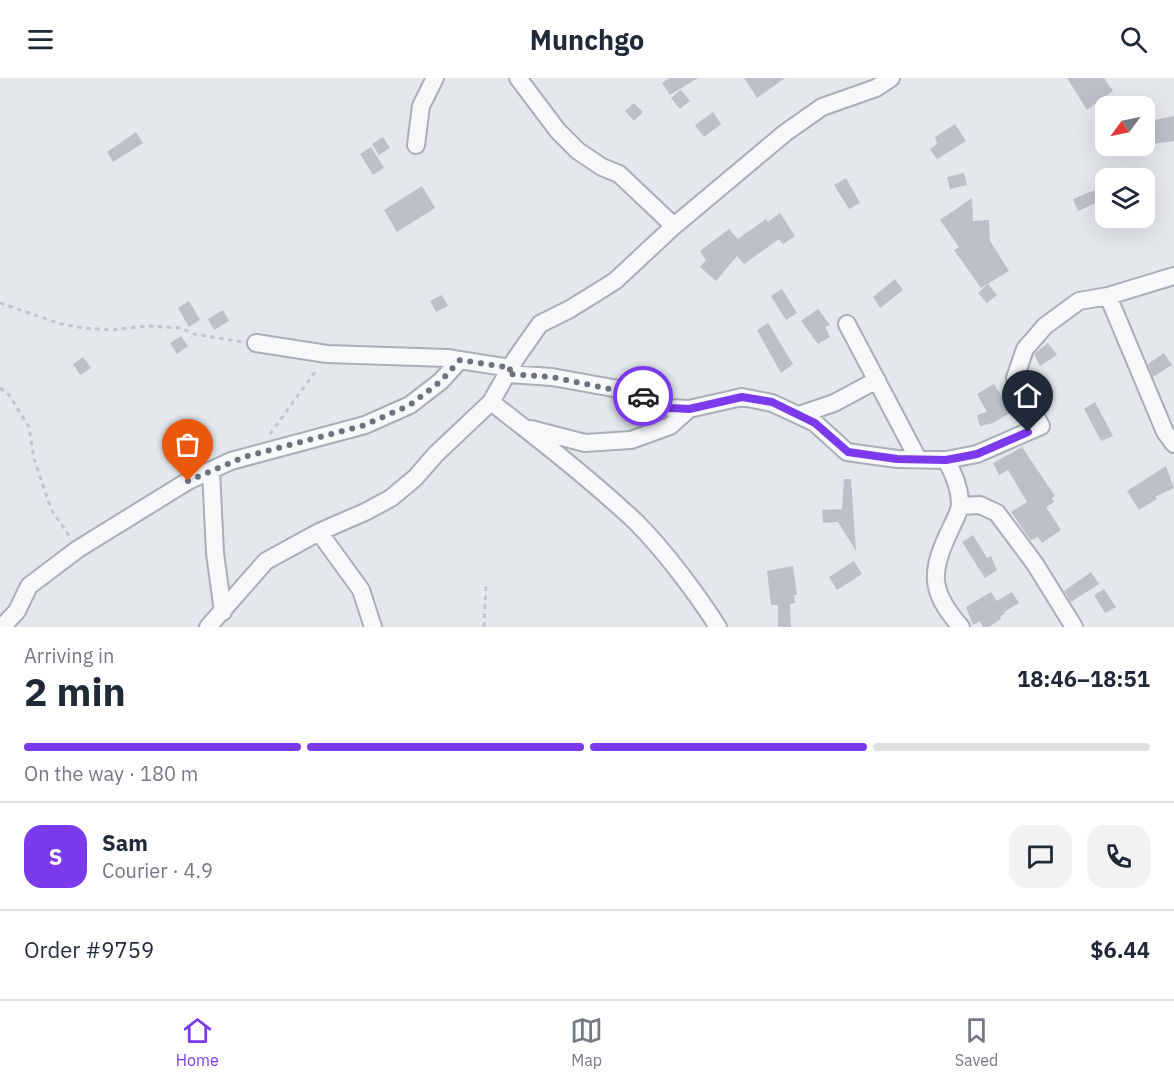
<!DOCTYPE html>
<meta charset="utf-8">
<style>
body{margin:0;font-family:"IBM Plex Sans",sans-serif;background:#f2f2f3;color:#1f2937;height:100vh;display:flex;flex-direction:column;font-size:22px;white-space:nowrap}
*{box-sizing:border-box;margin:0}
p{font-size:20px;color:#747a83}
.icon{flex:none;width:33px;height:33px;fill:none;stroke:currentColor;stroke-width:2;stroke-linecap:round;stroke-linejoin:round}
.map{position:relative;height:549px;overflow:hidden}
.details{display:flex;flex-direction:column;background:#fff;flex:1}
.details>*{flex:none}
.needle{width:39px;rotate:237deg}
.controls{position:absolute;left:1095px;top:18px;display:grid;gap:12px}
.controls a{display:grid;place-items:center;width:60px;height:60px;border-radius:12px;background:#fff;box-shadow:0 6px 24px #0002;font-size:30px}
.pin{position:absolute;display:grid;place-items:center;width:51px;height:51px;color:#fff;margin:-62px -26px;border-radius:50% 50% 50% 0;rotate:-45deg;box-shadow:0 0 6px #0007}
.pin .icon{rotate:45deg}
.courier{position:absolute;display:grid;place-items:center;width:60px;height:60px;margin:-30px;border:4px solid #7c3aed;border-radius:50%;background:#fff;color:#222;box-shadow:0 2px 8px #0007}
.head em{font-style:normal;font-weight:700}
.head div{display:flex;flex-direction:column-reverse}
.head{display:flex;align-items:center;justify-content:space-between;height:102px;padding:0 24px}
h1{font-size:39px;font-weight:700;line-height:45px}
.bar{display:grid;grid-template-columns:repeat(4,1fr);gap:9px 6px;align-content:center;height:72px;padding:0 24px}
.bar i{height:8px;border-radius:4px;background:#e0e1e3}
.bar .current{background:#7c3aed}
.bar p{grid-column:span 4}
.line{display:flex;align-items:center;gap:15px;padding:0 24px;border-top:2px solid #e0e1e3}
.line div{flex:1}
.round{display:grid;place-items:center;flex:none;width:63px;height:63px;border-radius:18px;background:#f2f2f3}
header{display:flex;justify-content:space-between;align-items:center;height:78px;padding:0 24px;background:#fff;font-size:27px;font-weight:700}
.dock{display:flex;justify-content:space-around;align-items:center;height:84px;border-top:2px solid #e0e1e3;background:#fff;font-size:16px;color:#747a83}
.dock a{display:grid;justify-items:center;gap:3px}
.dock .current{color:#7c3aed}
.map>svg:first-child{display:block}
.building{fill:#bbc0ca}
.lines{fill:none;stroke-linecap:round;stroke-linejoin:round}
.minor-casing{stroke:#a9aeb7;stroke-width:20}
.path{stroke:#c2c5cb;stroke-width:3;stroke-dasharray:4.5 4.5;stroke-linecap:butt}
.minor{stroke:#f7f8fa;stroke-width:16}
.done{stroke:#6c737f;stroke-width:6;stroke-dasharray:0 10.8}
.route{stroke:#7c3aed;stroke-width:8}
</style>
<header><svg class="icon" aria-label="menu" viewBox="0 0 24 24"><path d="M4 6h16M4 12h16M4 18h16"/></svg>Munchgo<svg class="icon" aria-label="search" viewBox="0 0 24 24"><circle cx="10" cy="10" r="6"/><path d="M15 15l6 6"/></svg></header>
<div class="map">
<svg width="1174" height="549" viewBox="0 0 1174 549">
<rect width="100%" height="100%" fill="#e4e7ec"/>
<path class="building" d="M669,0H698L670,17L662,5Z
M744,0H785L757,20Z
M1067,0H1104L1113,13L1087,32Z
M681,12L690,23L680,31L671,20Z
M634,25L643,34L634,43L625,33Z
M713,34L721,46L704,59L695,47Z
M1174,38V63L1152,66L1149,43Z
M955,46L966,63L937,81L930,71L937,66L935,59Z
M136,54L143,65L113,84L107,74Z
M383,59L390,70L379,77L372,66Z
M371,69L384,90L373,97L360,76Z
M964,95L967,107L950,111L947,99Z
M846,100L860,125L849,131L834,107Z
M422,108L435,130L397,154L384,132Z
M1095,112L1100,123L1078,133L1073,121Z
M972,120L973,143L989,142L990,163L1009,193L981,210L954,172L959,169L940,142Z
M780,135L795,158L783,166L779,161L744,186L737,178L716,203L700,189L706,182L700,173L729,151L738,161L766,141L768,144Z
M895,201L903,212L880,230L873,219Z
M988,206L997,217L987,225L978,215Z
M782,211L797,235L786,242L771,218Z
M442,217L448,228L436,234L430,223Z
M189,223L200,242L189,249L178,230Z
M818,231L830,247L825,249L830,259L818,266L801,243Z
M223,232L229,243L214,252L208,241Z
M768,245L793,286L781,295L757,252Z
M181,258L188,268L177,276L170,265Z
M1048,265L1057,277L1040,288L1034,276Z
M1164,275L1172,287L1153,299L1148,286Z
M83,279L91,290L80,297L73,286Z
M994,306L1008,328L1017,325L1019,330L993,345L980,348L977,337L987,334L977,316Z
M1095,324L1113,358L1101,363L1084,331Z
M1022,369L1055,418L1052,420L1054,424L1046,429L1061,452L1042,465L1038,459L1031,462L1029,460L1011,434L1027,424L1008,392L999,397L993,385Z
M1166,388L1174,410L1155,419L1157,421L1139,432L1127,413Z
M844,401H851L856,473L838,444L823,445L822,432L842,431Z
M973,457L987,480L991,478L997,492L985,500L962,464Z
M854,483L862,496L837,512L829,499Z
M793,488L797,517H794L795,525L790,526L791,549H778V527H771L767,493Z
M1091,494L1099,506L1071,524L1064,513Z
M1104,511L1116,529L1105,535L1094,517Z
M991,514L997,523L1012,514L1019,525L1004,534L1005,535L1000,539L1001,541L989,549H983L980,543L973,547L966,529Z"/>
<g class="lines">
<g class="minor-casing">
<path id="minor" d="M518,0L558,53L578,73L602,89L619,96L674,148
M416,67L421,28L435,0
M1108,218L1165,354L1174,366
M847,246L918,381
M256,265L327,276L447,280L511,290
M507,296L552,299L613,310L644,318L670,330L689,331L742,319L772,325L815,345L847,374L897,381L946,382L977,376L1041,348L1015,300L1025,271L1045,248L1079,223L1108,218L1174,198
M491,324C540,362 590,401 636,444C664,472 697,516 718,549
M799,337L834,325L877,302
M531,351L585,365L631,362L670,348L689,331
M946,382C954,396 960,410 960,426C960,434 953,445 950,452C930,494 929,513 961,549
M211,392L215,475L223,534
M961,428L980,427L997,435L1035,486L1074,549
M319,454L361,512L373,549
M2,549L17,533L29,508L78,471L188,403L231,383L365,347L410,327L441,303L460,282
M208,549L266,483L319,454L365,434L391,420L415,400L436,376L491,324L516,280L540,246L570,231L615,203L674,148L785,55L822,29L876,10L891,0"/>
</g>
<path class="path" d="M0,225L61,246L85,250L111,252L148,248L181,250L194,256L242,264
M0,310L9,317L29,349L34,381L51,431L70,459
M270,356L317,291
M484,549L486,508"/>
<use href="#minor" class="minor"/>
</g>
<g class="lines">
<path class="done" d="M188,403L244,379L365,347L410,327L441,303L460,282L511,290L507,296L552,299L643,318"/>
<path class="route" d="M643,318L670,330L689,331L742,319L772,324L815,345L848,374L897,381L946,382L962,379L977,376L1028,354"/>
</g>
</svg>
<div class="controls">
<a><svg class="needle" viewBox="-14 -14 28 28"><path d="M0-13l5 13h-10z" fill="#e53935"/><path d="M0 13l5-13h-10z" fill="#747a83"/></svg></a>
<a><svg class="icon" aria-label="layers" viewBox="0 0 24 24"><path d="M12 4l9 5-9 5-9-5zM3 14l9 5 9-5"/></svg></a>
</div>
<div class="pin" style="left:188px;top:403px;background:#ea580c"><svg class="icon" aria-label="bag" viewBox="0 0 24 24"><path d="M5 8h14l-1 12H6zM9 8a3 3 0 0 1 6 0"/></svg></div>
<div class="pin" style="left:1028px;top:354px;background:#1f2937"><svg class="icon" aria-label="home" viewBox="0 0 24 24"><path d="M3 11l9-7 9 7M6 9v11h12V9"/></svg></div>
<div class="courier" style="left:643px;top:318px"><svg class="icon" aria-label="car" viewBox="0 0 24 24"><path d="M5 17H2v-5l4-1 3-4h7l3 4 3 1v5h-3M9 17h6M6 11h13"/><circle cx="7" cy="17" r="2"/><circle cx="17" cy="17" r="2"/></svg></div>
</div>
<section class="details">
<div class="head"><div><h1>2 min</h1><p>Arriving in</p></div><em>18:46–18:51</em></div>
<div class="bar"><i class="current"></i><i class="current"></i><i class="current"></i><i></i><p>On the way · 180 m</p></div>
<div class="line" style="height:108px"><b class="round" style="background:#7c3aed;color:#fff">S</b><div><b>Sam</b><p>Courier · 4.9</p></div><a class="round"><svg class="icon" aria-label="chat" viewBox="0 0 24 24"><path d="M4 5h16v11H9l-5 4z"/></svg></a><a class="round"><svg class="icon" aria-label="phone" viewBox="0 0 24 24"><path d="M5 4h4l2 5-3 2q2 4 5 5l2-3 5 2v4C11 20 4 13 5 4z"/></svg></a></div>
<div class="line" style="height:78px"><div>Order #9759</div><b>$6.44</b></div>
</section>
<nav class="dock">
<a class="current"><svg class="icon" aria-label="home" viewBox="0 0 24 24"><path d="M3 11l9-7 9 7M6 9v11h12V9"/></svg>Home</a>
<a><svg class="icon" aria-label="map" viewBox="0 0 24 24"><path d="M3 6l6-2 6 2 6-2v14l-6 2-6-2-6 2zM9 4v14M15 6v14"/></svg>Map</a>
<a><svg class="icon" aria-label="saved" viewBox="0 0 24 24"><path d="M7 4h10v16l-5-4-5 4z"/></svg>Saved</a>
</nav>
